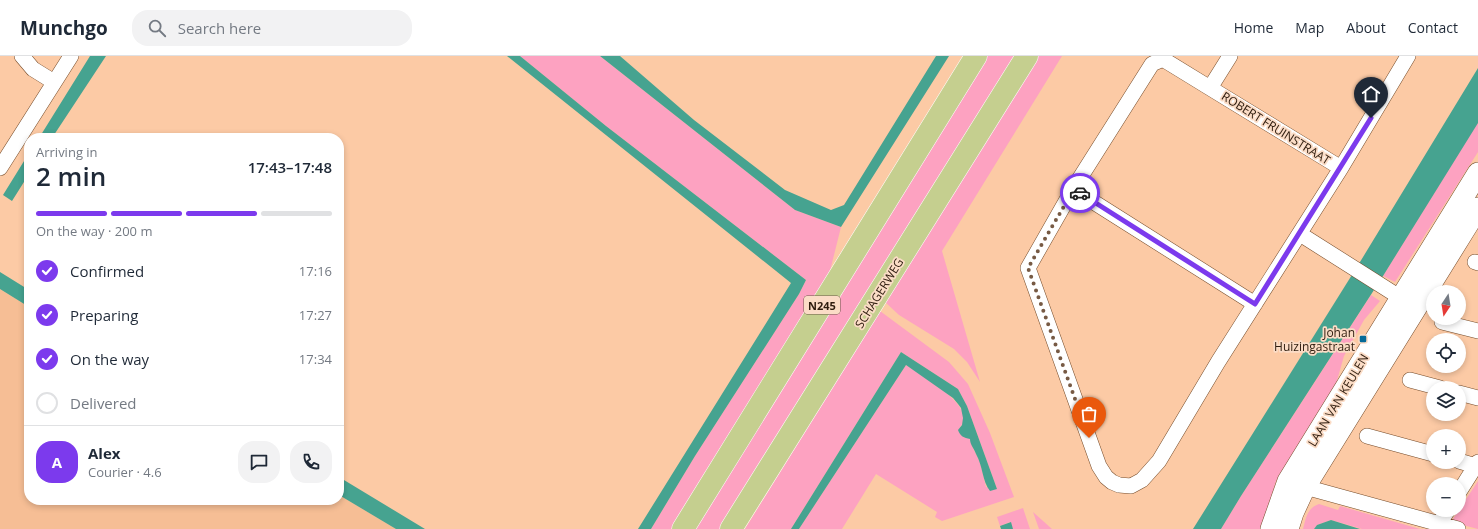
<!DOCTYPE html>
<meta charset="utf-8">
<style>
body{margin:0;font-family:"Open Sans",sans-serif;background:#f2f2f3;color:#1f2937;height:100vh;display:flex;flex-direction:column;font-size:15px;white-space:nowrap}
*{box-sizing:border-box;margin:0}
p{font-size:13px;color:#747a83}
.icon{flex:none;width:22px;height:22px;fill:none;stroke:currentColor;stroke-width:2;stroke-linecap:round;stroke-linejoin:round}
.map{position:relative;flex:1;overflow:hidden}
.panel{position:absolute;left:24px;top:77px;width:320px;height:372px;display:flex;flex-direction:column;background:#fff;border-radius:16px;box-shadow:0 2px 6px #0003}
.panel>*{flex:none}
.needle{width:26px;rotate:192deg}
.fabs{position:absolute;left:1426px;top:229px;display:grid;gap:8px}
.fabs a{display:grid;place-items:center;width:40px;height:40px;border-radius:50%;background:#fff;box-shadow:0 2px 6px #0003;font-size:20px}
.pin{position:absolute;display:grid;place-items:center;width:34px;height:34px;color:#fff;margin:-41px -17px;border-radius:50% 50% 50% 0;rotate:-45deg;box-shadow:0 0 4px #0007}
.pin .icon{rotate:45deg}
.courier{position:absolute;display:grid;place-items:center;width:40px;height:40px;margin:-20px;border:3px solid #7c3aed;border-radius:50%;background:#fff;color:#222;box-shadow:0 1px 5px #0007}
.summary em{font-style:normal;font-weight:600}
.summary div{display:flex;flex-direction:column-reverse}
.summary{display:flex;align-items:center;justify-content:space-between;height:68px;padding:0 12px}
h1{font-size:26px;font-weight:600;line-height:30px}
.bar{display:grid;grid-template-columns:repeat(4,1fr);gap:6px 4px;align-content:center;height:48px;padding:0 12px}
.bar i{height:5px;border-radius:3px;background:#e0e1e3}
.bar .selected{background:#7c3aed}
.bar p{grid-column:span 4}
.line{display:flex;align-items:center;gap:10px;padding:0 12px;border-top:1px solid #e0e1e3}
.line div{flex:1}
.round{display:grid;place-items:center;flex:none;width:42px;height:42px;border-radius:16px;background:#f2f2f3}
ol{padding:0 12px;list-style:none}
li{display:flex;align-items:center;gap:12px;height:44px}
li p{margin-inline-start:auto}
li .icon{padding:4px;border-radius:50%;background:#7c3aed;color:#fff;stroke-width:4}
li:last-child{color:#747a83}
li i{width:22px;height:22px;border:2px solid #e0e1e3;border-radius:50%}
header{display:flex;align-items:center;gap:24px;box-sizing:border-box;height:56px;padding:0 20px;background:#fff;border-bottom:1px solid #e0e1e3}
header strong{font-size:19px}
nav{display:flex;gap:22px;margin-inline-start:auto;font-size:14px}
.search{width:280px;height:36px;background:#f2f2f3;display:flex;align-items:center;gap:10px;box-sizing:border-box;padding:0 14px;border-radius:16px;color:#747a83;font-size:15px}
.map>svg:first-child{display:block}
.built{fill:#f6be95}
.green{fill:#fda2c1}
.water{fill:#46a390}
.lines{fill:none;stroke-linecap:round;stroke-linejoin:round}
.street-casing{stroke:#764c2a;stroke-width:16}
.secondary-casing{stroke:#764c2a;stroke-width:22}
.primary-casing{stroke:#fff;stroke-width:23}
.street{stroke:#fff;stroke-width:15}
.secondary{stroke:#fff;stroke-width:21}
.primary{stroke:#c5cf8f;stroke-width:22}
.done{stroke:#775a44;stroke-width:4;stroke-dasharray:0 7.2}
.route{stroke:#7c3aed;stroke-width:5}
.poi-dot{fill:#056a98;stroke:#fbdcc6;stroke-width:1.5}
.labels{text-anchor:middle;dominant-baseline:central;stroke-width:3.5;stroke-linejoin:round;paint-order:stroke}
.shield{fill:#fbdcc6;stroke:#6c5646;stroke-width:1}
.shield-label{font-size:11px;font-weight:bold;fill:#2f1d0f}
.street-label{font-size:12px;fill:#2f1d0f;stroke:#fbdcc6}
.poi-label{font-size:12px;fill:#2f1d0f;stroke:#fbdcc6;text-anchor:end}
</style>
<header>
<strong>Munchgo</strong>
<div class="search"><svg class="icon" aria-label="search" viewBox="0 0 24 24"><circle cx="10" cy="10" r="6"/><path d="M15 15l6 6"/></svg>Search here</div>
<nav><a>Home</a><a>Map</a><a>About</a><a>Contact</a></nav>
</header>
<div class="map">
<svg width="1478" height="473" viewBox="0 0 1478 473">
<rect width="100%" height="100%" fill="#fccaa5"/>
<path class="built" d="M0,233L29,251V444H339V439L396,473H0Z"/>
<path class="green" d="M520,0H600L795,154L841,171L829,219L671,473H651L695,400L799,238L806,224L606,70Z
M987,0H1017L721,473H694Z
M1037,0H1062L942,195L980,326L967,306L954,293L899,259L885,246Z
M1478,66V96L1395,226L1383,220Z
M1371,239L1380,245L1364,264L1344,300L1334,335L1276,425L1262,473H1221L1241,440Z
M880,255L949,306L968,328L990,377L1014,441L942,465L935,461L937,456L876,418L842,473H799L906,309C919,317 980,352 960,371L968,382L971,383L972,390L980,406L986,431L997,433L967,350L958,333L901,296L791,473H745Z
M1478,425V473L1451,466Z
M1319,448L1338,454L1340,450L1420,473H1362L1331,464L1317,469L1314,473H1303C1306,462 1307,452 1319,448Z
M1023,452L1030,473H1013L1010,466L1000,470L997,461Z
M1033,456L1052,473H1039Z"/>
<path class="water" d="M90,0H106L52,82H39Z
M507,0H520L606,70L806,224L799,238L695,400L651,473H638L791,227Z
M600,0H620L694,64L785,134L831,154L844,149L936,0H949L841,171L795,154Z
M1478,12V67L1383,220L1241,440L1221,473H1193L1360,206Z
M29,97V118L12,145L3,139Z
M0,216L29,234V251L0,233Z
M901,296L958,333L967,350L997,433L990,435C982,425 983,410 976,398C974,392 970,389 970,383C964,382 960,380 958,374L962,369L963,362L961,352L958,348L953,342L906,309L799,473H791Z
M339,421L425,473H396L339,439Z
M1331,464L1360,473H1314L1317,469Z
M1011,466L1013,473H1001L1000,470Z"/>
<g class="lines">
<g class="street-casing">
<path id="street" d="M22,0L33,13L54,26
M1230,0L1210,32L1166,5L1161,4L1152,8L1073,133L1028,212L1099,410L1106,421L1112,426L1119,429L1131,430L1142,424L1159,405L1218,306L1341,112L1408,0
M1210,32L1341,112
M0,112L71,0
M1073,133L1255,248
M1300,178L1401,242
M1475,206L1478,207
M1442,266L1478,275
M1410,324L1440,332
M1459,337L1478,342
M1367,380L1433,398
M1459,405L1476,410
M1305,431L1458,473
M1459,436L1478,406
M1439,468L1448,454"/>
</g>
<g class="secondary-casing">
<path id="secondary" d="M1271,473L1288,425L1478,117
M1288,473L1293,457L1305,431L1478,152"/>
</g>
<g class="primary-casing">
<path id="primary" d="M683,473L976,0
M731,473L1027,0"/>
</g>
<use href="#street" class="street"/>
<use href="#secondary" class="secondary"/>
<use href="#primary" class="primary"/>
</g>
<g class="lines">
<path class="done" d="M1080,137L1074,133L1028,212L1089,382"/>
<path class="route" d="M1080,137L1255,248L1371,62"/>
</g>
<rect class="poi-dot" x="1359" y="279" width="8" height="8" rx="2"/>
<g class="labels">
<rect class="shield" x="804" y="240" width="36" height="18" rx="3"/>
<g class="shield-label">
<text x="822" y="249">N245</text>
</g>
<g class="street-label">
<text transform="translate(1276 72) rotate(32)">ROBERT FRUINSTRAAT</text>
<text transform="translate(879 237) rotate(-58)">SCHAGERWEG</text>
<text transform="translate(1338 344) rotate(-59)">LAAN VAN KEULEN</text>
</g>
<g class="poi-label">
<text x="1355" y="276">Johan<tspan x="1355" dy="14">Huizingastraat</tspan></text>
</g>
</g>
</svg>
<div class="fabs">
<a><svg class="needle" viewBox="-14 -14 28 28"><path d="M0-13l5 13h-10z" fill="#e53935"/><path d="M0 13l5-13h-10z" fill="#747a83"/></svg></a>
<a><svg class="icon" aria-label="locate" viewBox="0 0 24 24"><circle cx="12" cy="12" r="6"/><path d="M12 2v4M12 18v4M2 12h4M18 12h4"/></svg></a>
<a><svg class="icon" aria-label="layers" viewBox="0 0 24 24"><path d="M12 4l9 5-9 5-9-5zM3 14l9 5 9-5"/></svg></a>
<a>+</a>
<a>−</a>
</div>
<div class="pin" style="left:1089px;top:382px;background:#ea580c"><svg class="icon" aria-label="bag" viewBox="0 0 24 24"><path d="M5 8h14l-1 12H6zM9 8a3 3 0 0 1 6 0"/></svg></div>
<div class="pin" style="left:1371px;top:62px;background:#1f2937"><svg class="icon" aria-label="home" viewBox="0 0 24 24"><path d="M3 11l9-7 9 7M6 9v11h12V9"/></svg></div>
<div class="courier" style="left:1080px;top:137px"><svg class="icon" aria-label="car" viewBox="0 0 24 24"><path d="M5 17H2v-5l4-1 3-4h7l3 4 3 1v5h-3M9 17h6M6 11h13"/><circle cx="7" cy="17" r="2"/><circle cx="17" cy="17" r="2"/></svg></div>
<section class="panel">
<div class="summary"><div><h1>2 min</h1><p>Arriving in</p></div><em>17:43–17:48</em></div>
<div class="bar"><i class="selected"></i><i class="selected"></i><i class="selected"></i><i></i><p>On the way · 200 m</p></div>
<ol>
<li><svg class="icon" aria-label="check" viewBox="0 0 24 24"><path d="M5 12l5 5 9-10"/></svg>Confirmed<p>17:16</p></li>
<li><svg class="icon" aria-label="check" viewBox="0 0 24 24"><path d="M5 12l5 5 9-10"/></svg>Preparing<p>17:27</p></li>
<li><svg class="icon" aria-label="check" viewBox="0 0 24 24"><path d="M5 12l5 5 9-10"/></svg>On the way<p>17:34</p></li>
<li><i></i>Delivered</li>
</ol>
<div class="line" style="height:72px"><b class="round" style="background:#7c3aed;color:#fff">A</b><div><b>Alex</b><p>Courier · 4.6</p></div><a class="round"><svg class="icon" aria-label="chat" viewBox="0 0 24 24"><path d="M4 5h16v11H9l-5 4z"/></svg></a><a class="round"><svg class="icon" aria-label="phone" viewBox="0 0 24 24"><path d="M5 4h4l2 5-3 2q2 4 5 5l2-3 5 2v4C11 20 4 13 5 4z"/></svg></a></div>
</section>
</div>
